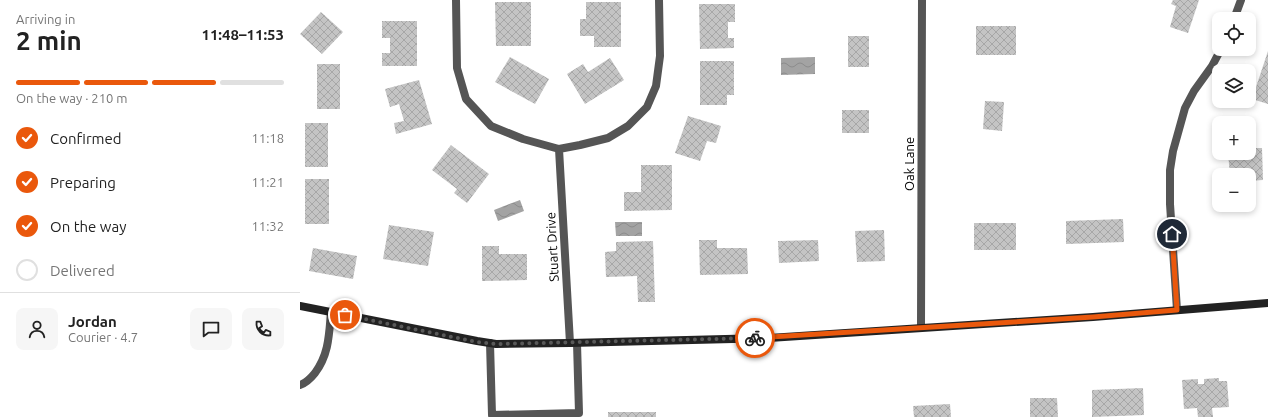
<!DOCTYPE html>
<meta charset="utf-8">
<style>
body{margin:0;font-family:Ubuntu,sans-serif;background:#f6f6f6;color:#222;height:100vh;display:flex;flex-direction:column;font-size:15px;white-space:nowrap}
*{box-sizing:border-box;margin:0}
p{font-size:13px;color:#767676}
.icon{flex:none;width:22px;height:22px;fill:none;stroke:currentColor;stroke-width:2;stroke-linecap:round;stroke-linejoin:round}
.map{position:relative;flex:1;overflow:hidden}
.details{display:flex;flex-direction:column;background:#fff;width:300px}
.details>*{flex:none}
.tools{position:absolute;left:912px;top:12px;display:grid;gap:8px}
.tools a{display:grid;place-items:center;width:44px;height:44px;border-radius:8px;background:#fff;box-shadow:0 2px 6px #0003;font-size:20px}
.pin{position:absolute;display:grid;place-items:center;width:34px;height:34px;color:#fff;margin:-17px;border:2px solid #fff;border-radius:50%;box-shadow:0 1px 4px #0007}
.courier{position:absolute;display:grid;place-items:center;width:40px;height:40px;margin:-20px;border:3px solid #ea580c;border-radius:50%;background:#fff;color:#222;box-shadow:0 1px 5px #0007}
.overview em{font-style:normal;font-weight:700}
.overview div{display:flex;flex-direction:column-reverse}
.overview{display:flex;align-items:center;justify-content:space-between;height:68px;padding:0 16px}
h1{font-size:26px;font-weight:700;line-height:30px}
.bar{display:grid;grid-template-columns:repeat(4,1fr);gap:6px 4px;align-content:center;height:48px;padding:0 16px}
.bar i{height:5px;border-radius:3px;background:#e0e0e0}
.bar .active{background:#ea580c}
.bar p{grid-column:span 4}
.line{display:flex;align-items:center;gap:10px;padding:0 16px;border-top:1px solid #e0e0e0}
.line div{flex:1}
.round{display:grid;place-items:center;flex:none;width:42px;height:42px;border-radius:8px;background:#f6f6f6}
ol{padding:0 16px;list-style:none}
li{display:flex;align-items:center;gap:12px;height:44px}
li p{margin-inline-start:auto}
li .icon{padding:4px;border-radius:50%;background:#ea580c;color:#fff;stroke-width:4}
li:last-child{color:#767676}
li i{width:22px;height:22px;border:2px solid #e0e0e0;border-radius:50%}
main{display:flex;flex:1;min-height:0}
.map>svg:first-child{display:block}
.water{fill:url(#water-waves)}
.building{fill:url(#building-cross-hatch)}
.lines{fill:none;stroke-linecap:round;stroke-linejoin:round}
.lane{stroke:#555;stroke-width:8}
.street{stroke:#555;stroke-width:8}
.secondary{stroke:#222;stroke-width:8}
.done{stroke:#595959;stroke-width:4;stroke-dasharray:0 7.2}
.route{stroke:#ea580c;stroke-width:5}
.labels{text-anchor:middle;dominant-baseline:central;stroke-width:3;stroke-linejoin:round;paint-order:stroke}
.street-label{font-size:13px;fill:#000;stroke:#fff}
</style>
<main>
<section class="details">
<div class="overview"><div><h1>2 min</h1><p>Arriving in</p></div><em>11:48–11:53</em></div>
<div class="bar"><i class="active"></i><i class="active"></i><i class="active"></i><i></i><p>On the way · 210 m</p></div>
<ol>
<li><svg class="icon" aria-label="check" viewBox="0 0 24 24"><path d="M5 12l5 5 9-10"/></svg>Confirmed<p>11:18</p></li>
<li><svg class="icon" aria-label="check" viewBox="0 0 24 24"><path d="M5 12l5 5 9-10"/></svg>Preparing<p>11:21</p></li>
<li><svg class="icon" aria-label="check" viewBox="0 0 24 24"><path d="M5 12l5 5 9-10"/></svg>On the way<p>11:32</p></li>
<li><i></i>Delivered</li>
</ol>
<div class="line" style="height:72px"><a class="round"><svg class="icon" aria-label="person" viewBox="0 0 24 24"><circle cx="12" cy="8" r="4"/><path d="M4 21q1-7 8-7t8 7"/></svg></a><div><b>Jordan</b><p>Courier · 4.7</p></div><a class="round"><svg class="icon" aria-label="chat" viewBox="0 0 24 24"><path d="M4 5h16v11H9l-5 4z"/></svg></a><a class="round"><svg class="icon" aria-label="phone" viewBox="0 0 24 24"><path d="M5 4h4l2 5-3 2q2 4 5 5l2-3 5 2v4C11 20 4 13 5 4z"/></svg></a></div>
</section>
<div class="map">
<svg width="968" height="417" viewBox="0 0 968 417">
<defs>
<pattern id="water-waves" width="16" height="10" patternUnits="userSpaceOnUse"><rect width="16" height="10" fill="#a3a3a3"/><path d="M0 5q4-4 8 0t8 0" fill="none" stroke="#8b8b8b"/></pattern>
<pattern id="building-cross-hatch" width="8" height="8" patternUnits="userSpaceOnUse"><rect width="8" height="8" fill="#c4c4c4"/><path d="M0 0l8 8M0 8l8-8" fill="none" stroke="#a7a7a7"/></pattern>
</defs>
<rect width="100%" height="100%" fill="#fff"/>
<path class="water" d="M515,57V74L481,75V58Z
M220,200L224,211L198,221L194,210Z
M315,222H342V236H316Z"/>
<path class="building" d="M873,0H899L888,33L870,27L876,6L871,4Z
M195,2H231V46H196Z
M286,2H321V47H294V36H280V19H286Z
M399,4H435V22H428V38H434V48L400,49Z
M21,12L43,32L22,54L0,34Z
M82,21H117V66H82V53H90V38H82Z
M676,26H716V55H676Z
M548,36H569V67H548Z
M968,51V104L952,99Z
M210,57L249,79L235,104L195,82Z
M310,58L324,80L285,104L267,74L283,64L288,72Z
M400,61H434V95H427V105H400Z
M17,64H40V109H17Z
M119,80L132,124L96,134L94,123L104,121L99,104L90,107L85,89Z
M685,101L704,102L702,131L683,129Z
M542,110H569V133H542Z
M388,116L421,126L416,143L407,141L400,161L375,153Z
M5,123H28V167H5Z
M151,145L189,174L167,203L154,193L157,189L132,170Z
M949,148H962L963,180L949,181V175H930L928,153H949Z
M341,165H372V210L324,211V192H341Z
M5,179H29V224H5Z
M823,219L824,242L766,244V221Z
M674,223H716V250H674Z
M89,225L134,232L128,266L83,259Z
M584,230L585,261L557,262L555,231Z
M399,240H417V248H447L448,274L400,275Z
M518,240L519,261L479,263L478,241Z
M353,241L355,302H338L337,276L306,277L305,252L316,251V242Z
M182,246H199V254H227V280L182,281Z
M13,248L57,256L53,279L9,271Z
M919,378V381H927L929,407L912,408L913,417H898L897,408L884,409L882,380L898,379V384H904V379Z
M843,388L844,415L792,417V390Z
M730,398H757L758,417H730Z
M650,404L651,417H614L613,406Z
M308,412H356V417H308Z"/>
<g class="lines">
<path class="lane" d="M190,343L192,415L279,413L277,343"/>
<path class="street" d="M156,0L157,68L166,99L191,126L223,139L259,149L280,145L308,138L328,126L347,107L356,86L360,56L359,0
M934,19L941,0
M259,149L270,343
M877,310L870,204V170L873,151L885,108L894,91L912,66L921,49
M621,327L622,0
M0,385C6,383 11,378 15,373C29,354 29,335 31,312"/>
<path class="secondary" d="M0,306L177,341L196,344L270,343L469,338L793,317L968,303"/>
</g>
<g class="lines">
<path class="done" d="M45,315L177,342L196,344L455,338"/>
<path class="route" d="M455,338L793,317L877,310L872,234"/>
</g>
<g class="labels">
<g class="street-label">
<text transform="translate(609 164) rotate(-90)">Oak Lane</text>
<text transform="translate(252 247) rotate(-93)">Stuart Drive</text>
</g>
</g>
</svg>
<div class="tools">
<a><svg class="icon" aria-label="locate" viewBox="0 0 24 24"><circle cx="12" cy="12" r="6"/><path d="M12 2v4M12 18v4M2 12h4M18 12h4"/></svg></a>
<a><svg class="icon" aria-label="layers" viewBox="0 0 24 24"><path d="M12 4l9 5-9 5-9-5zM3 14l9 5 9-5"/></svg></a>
<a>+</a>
<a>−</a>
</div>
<div class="pin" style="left:45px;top:315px;background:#ea580c"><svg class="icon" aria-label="bag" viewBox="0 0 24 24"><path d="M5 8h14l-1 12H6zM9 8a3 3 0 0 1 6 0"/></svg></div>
<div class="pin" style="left:872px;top:234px;background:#1f2937"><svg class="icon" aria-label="home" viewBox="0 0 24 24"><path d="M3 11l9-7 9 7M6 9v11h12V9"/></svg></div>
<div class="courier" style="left:455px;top:338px"><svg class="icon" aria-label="bike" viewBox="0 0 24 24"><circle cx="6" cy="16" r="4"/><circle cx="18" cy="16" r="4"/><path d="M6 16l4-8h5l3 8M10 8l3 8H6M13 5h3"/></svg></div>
</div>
</main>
